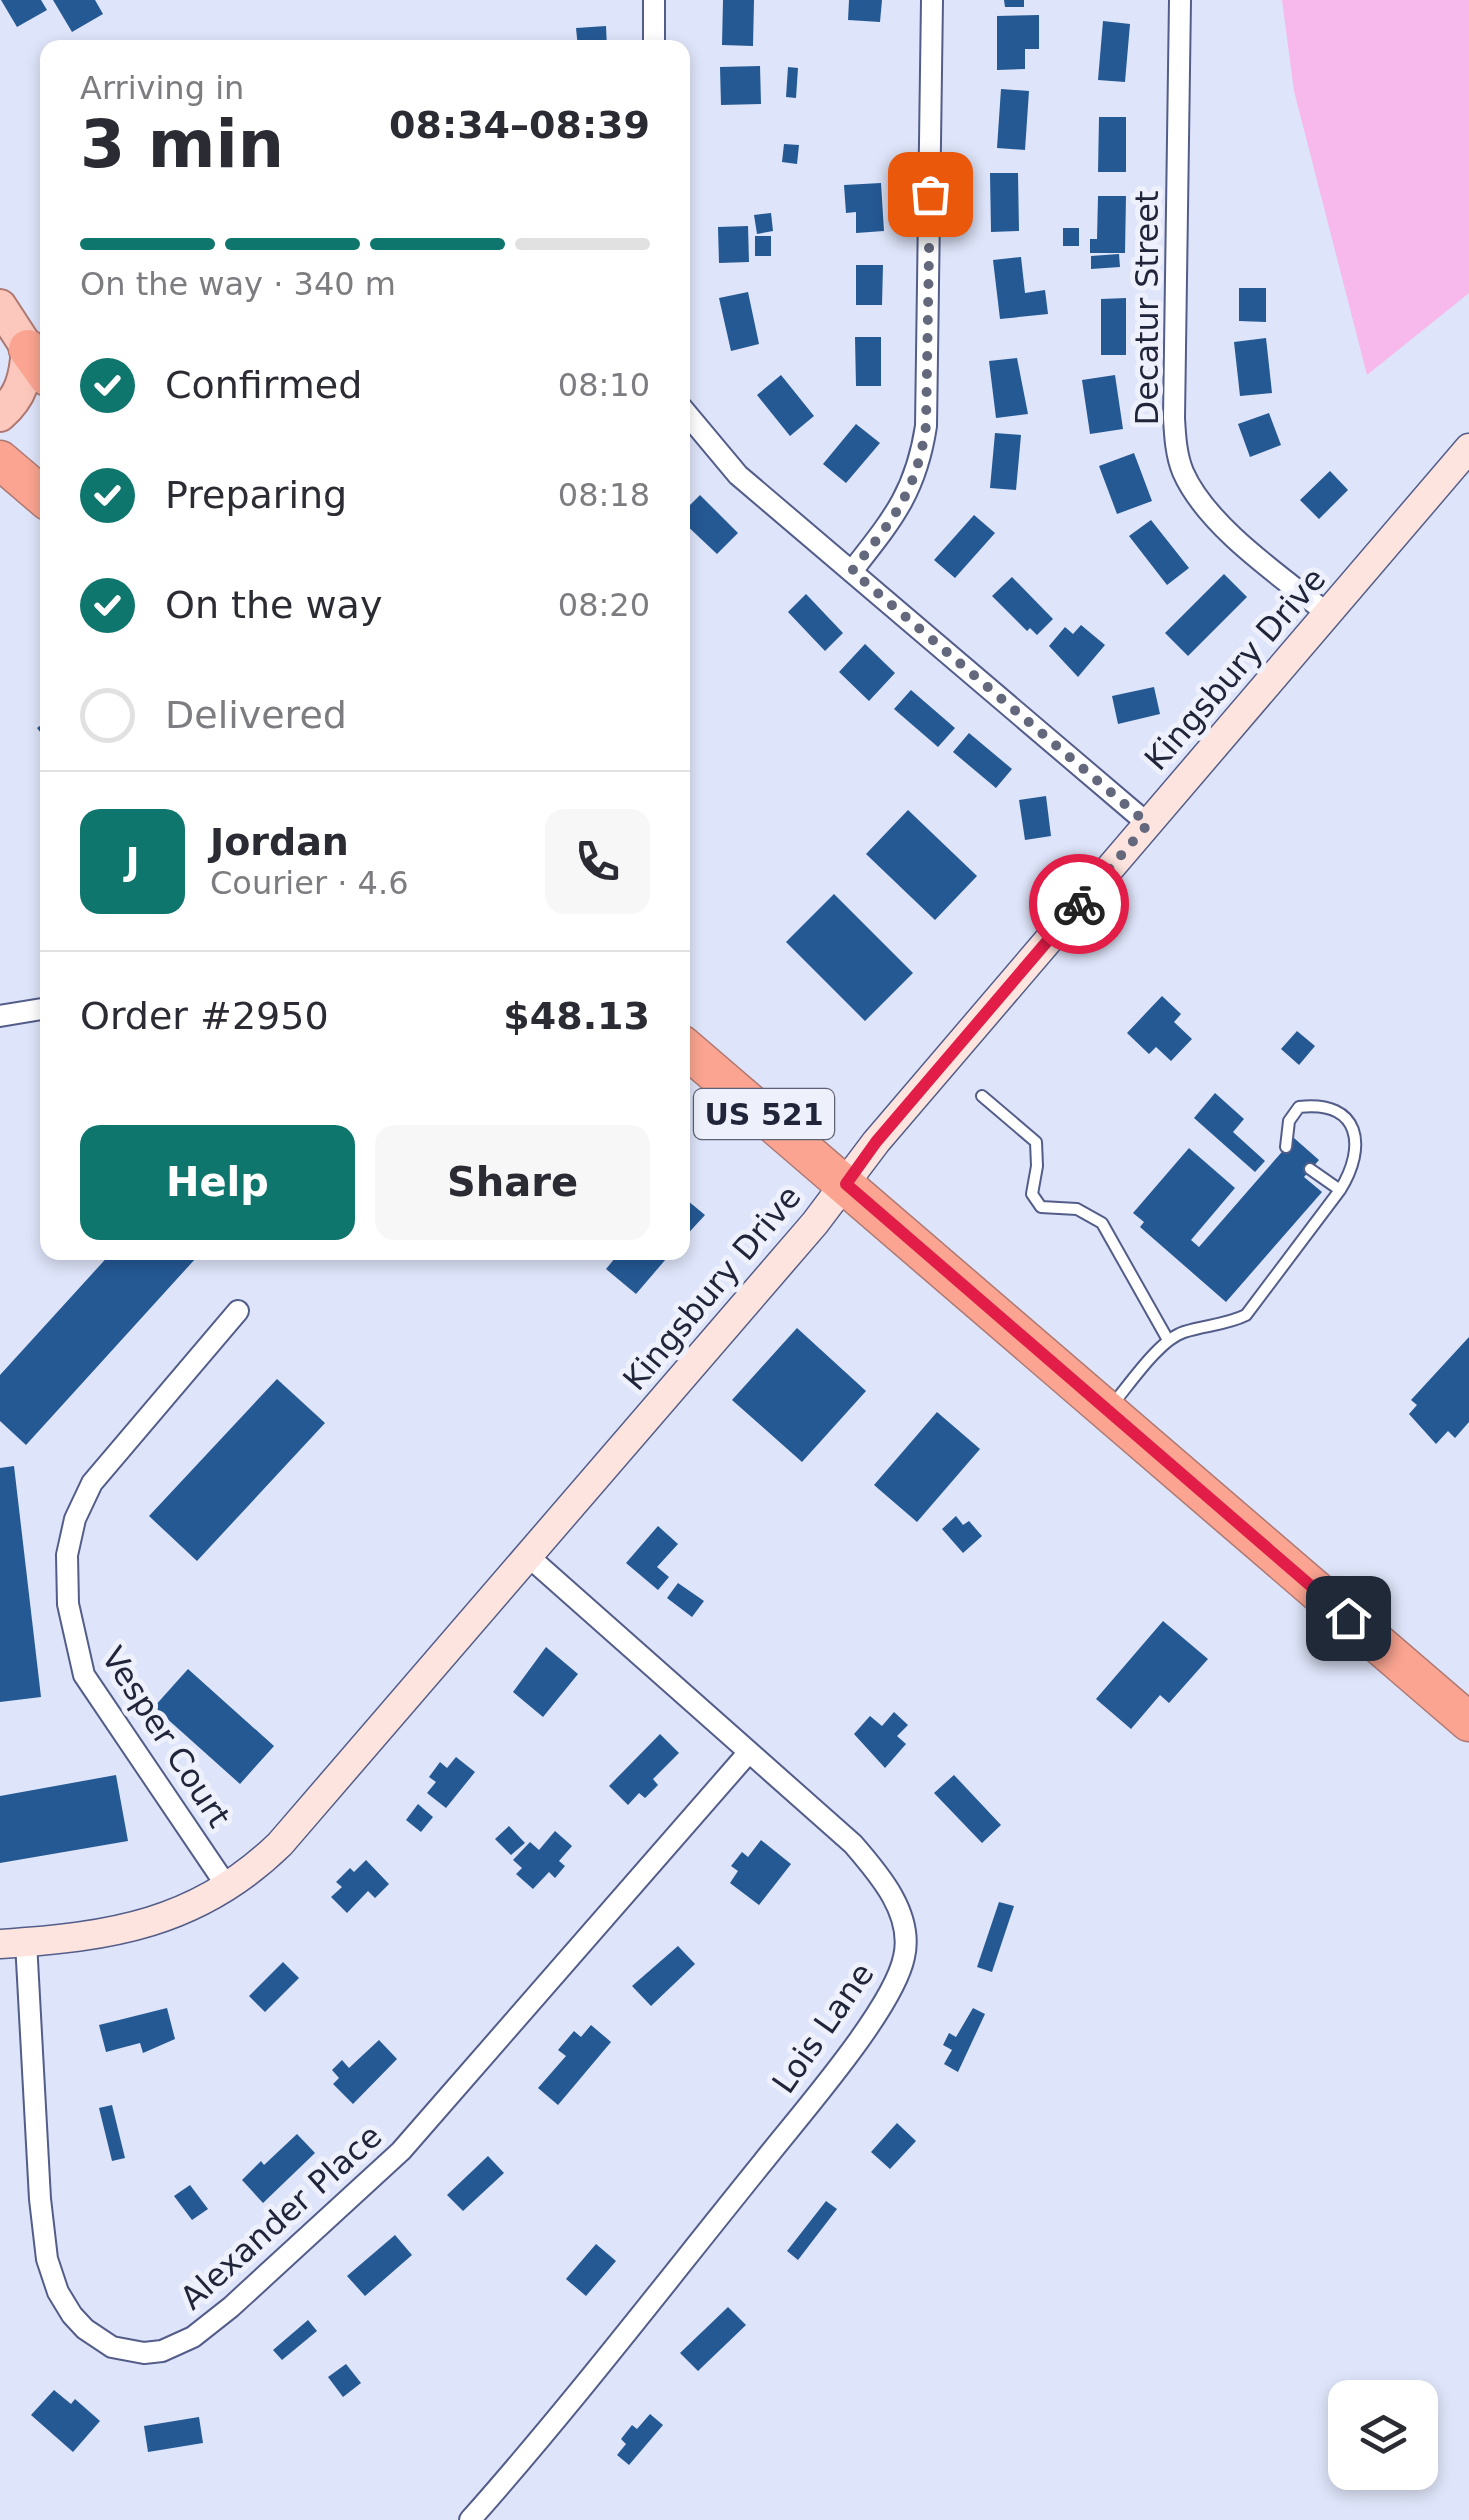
<!DOCTYPE html>
<meta charset="utf-8">
<style>
body{margin:0;font-family:"DejaVu Sans",sans-serif;background:#f7f7f7;color:#2b2b33;height:100vh;display:flex;flex-direction:column;font-size:38px;white-space:nowrap}
*{box-sizing:border-box;margin:0}
p{font-size:32px;color:#7c7c81}
.icon{flex:none;width:55px;height:55px;fill:none;stroke:currentColor;stroke-width:2;stroke-linecap:round;stroke-linejoin:round}
.map{position:relative;flex:1;overflow:hidden}
.side{position:absolute;left:40px;top:40px;width:650px;height:1220px;display:flex;flex-direction:column;background:#fff;border-radius:20px;box-shadow:0 5px 15px #0003}
.side>*{flex:none}
.tools{position:absolute;left:1328px;top:2380px;display:grid;gap:20px}
.tools a{display:grid;place-items:center;width:110px;height:110px;border-radius:20px;background:#fff;box-shadow:0 5px 15px #0003;font-size:50px}
.pin{position:absolute;display:grid;place-items:center;width:85px;height:85px;color:#fff;margin:-42px;border-radius:20px;box-shadow:0 5px 15px #0006}
.courier{position:absolute;display:grid;place-items:center;width:100px;height:100px;margin:-50px;border:8px solid #e11d48;border-radius:50%;background:#fff;color:#222;box-shadow:0 2px 12px #0007}
.headline em{font-style:normal;font-weight:600}
.headline div{display:flex;flex-direction:column-reverse}
.headline{display:flex;align-items:center;justify-content:space-between;height:170px;padding:0 40px}
h1{font-size:65px;font-weight:600;line-height:75px}
.bar{display:grid;grid-template-columns:repeat(4,1fr);gap:15px 10px;align-content:center;height:120px;padding:0 40px}
.bar i{height:12px;border-radius:8px;background:#e1e1e2}
.bar .current{background:#0f766e}
.bar p{grid-column:span 4}
.line{display:flex;align-items:center;gap:25px;padding:0 40px;border-top:2px solid #e1e1e2}
.line div{flex:1}
.round{display:grid;place-items:center;flex:none;width:105px;height:105px;border-radius:20px;background:#f7f7f7}
ol{padding:0 40px;list-style:none}
li{display:flex;align-items:center;gap:30px;height:110px}
li p{margin-inline-start:auto}
li .icon{padding:10px;border-radius:50%;background:#0f766e;color:#fff;stroke-width:4}
li:last-child{color:#7c7c81}
li i{width:55px;height:55px;border:5px solid #e1e1e2;border-radius:50%}
.primary-button{display:flex;gap:20px;margin-top:auto;padding:20px 40px}
.primary-button a{flex:1;height:115px;border-radius:20px;background:#0f766e;color:#fff;font-size:40px;font-weight:600;line-height:115px;text-align:center}
.primary-button a+a{background:#f7f7f7;color:#2b2b33}
.map>svg:first-child{display:block}
.green{fill:#f7b9eb}
.building{fill:#255994}
.lines{fill:none;stroke-linecap:round;stroke-linejoin:round}
.lane-casing{stroke:#535d8a;stroke-width:14}
.street-casing{stroke:#535d8a;stroke-width:24}
.secondary-casing{stroke:#535d8a;stroke-width:31}
.primary-casing{stroke:#ae7872;stroke-width:36}
.highway-casing{stroke:#ae7872;stroke-width:41}
.lane{stroke:#fff;stroke-width:10}
.street{stroke:#fff;stroke-width:20}
.secondary{stroke:#fee4de;stroke-width:28}
.primary{stroke:#fcc8bd;stroke-width:32}
.highway{stroke:#faa491;stroke-width:38}
.done{stroke:#63687c;stroke-width:10;stroke-dasharray:0 18}
.route{stroke:#e11d48;stroke-width:12}
.labels{text-anchor:middle;dominant-baseline:central;stroke-width:10;stroke-linejoin:round;paint-order:stroke}
.shield{fill:#eef1fc;stroke:#5e6274;stroke-width:2.5}
.shield-label{font-size:30px;font-weight:bold;fill:#212539}
.street-label{font-size:32px;fill:#212539;stroke:#eef1fc}
</style>
<div class="map">
<svg width="1469" height="2520" viewBox="0 0 1469 2520">
<rect width="100%" height="100%" fill="#dee4f9"/>
<path class="green" d="M1282,0H1469V293L1367,375L1294,91Z"/>
<path class="building" d="M1,0H41L47,10L17,27Z
M53,0H95L103,14L72,32Z
M723,0H754L753,46L722,45Z
M849,0H882L880,22L848,20Z
M1004,0H1024V7H1005Z
M1039,15V49H1025V69L997,70V16Z
M1103,21L1130,24L1125,82L1098,80Z
M606,26L607,48H578L576,28Z
M760,66L761,104L721,105L720,67Z
M788,67L798,68L796,98L786,97Z
M1001,89L1029,91L1025,150L997,148Z
M1099,117H1126V172H1098Z
M784,144L799,145L797,164L782,162Z
M990,173H1018L1019,231L991,232Z
M881,183L884,231L856,233V212L846,213L844,185Z
M1098,196H1126L1125,253H1090V239H1097Z
M771,213L773,231L757,234L754,215Z
M748,226L749,262L719,263L718,227Z
M1063,228H1079V246H1063Z
M755,236H771V256H755Z
M1119,254L1120,267L1091,269V256Z
M1021,257L1025,293L1045,290L1048,314L1000,319L993,260Z
M856,265H883L882,305H856Z
M1239,288H1266V322L1239,321Z
M748,292L759,344L731,351L719,298Z
M1126,298V355H1101V299Z
M855,337H881V386H856Z
M1266,338L1272,393L1240,396L1234,342Z
M1017,358L1028,414L996,418L989,361Z
M781,375L814,416L790,436L757,395Z
M1115,375L1123,429L1090,434L1082,380Z
M1269,413L1281,445L1250,457L1238,424Z
M856,424L880,443L846,483L823,464Z
M995,433L1021,435L1016,490L990,488Z
M1134,453L1152,501L1117,514L1099,466Z
M1330,471L1348,490L1319,519L1300,500Z
M700,495L738,533L717,554L682,521V513Z
M974,515L995,533L955,578L934,560Z
M1151,520L1189,568L1167,585L1129,536Z
M1224,574L1247,597L1188,656L1165,633Z
M1012,577L1053,619L1037,635L1030,628L1027,631L992,596Z
M806,594L843,633L825,651L788,612Z
M1081,625L1105,645L1078,677L1049,646L1065,627L1073,634Z
M865,644L895,673L869,701L839,672Z
M1154,687L1160,714L1118,724L1112,696Z
M911,690L955,728L938,747L894,709Z
M48,720V742L37,728Z
M969,733L1012,769L996,788L953,752Z
M1046,796L1051,836L1025,840L1019,800Z
M908,810L977,876L935,920L866,854Z
M834,894L913,973L865,1021L786,942Z
M1162,996L1181,1014L1174,1022L1192,1039L1171,1061L1156,1047L1149,1054L1127,1033Z
M1297,1031L1315,1046L1299,1065L1281,1049Z
M1215,1093L1244,1119L1233,1132L1265,1161L1255,1172L1194,1118Z
M1294,1138L1319,1160L1304,1177L1322,1192L1226,1302L1140,1227L1144,1222L1133,1213L1189,1148L1235,1188L1191,1240L1199,1247Z
M682,1196L705,1215L682,1240Z
M112,1252H190L196,1258L26,1445L0,1421V1375Z
M620,1252H672L636,1294L606,1269Z
M797,1328L866,1391L802,1462L732,1400Z
M1469,1337V1422L1455,1438L1448,1431L1436,1444L1409,1414L1417,1405L1411,1400Z
M277,1379L325,1423L197,1561L149,1516Z
M937,1412L980,1449L917,1522L874,1485Z
M14,1466L41,1697L0,1702V1468Z
M956,1516L963,1525L969,1521L982,1536L963,1553L942,1529Z
M658,1526L678,1544L657,1567L669,1577L658,1590L626,1563Z
M678,1583L704,1601L692,1617L667,1598Z
M1163,1621L1208,1659L1169,1703L1160,1695L1131,1729L1096,1699Z
M546,1647L578,1674L543,1717L513,1692Z
M188,1669L274,1746L240,1784L154,1707Z
M894,1712L908,1725L897,1736L906,1744L885,1768L854,1734L870,1716L882,1726Z
M660,1734L679,1753L653,1779L658,1785L645,1798L639,1793L628,1805L609,1786Z
M456,1757L475,1772L446,1808L427,1793L436,1782L429,1777L440,1762L447,1768Z
M116,1775L128,1841L0,1863V1796Z
M954,1775L1001,1825L982,1843L934,1793Z
M418,1804L433,1817L421,1832L406,1820Z
M509,1826L525,1843L511,1855L495,1839Z
M555,1831L572,1846L559,1861L565,1866L555,1878L549,1872L533,1889L516,1874L522,1868L513,1860L530,1842L539,1850Z
M761,1840L791,1864L759,1905L730,1883L738,1871L731,1866L742,1852L748,1857Z
M366,1860L389,1884L375,1898L368,1891L347,1913L331,1897L342,1887L336,1882L350,1868L354,1872Z
M999,1902L1014,1906L992,1972L977,1967Z
M678,1946L695,1964L651,2006L632,1986Z
M283,1962L299,1978L265,2012L249,1996Z
M167,2008L175,2039L143,2053L140,2043L106,2052L99,2025Z
M973,2008L985,2014L958,2072L944,2064L952,2050L943,2045L949,2033L956,2037Z
M591,2025L611,2042L558,2105L538,2088L566,2056L558,2050L574,2031L581,2037Z
M379,2040L397,2059L353,2104L333,2084L339,2078L332,2070L342,2060L349,2068Z
M112,2105L125,2158L112,2161L99,2108Z
M897,2123L916,2141L890,2169L871,2152Z
M297,2134L315,2153L263,2203L242,2180L261,2161L264,2165Z
M488,2156L504,2173L463,2211L447,2195Z
M190,2185L208,2209L192,2220L174,2196Z
M826,2201L837,2209L798,2260L787,2251Z
M395,2235L412,2255L365,2296L347,2276Z
M596,2244L616,2261L586,2296L566,2279Z
M728,2307L746,2325L698,2371L680,2353Z
M308,2320L317,2331L282,2360L273,2350Z
M346,2364L361,2383L343,2397L328,2377Z
M54,2390L71,2404L75,2399L100,2421L73,2452L31,2415Z
M650,2414L663,2425L629,2465L617,2455L626,2444L621,2439L632,2425L637,2429Z
M199,2417L203,2443L148,2452L144,2426Z"/>
<g class="lines">
<g class="lane-casing">
<path id="lane" d="M982,1096L1036,1142L1037,1166L1032,1194L1041,1207L1077,1209L1102,1223L1168,1340
M1310,1169L1340,1190
M1112,1405C1130,1384 1159,1340 1184,1332C1205,1325 1226,1325 1246,1315L1340,1190C1367,1147 1361,1100 1299,1107L1289,1121L1286,1147"/>
</g>
<g class="street-casing">
<path id="street" d="M1180,0L1174,418C1175,436 1176,455 1183,472C1207,527 1282,577 1328,614
M654,48V0
M682,408L738,475L1148,824
M852,571C892,520 916,492 926,426L932,0
M0,1016L48,1008
M228,1888L84,1675L68,1604L67,1555L75,1519L92,1483L238,1311
M26,1942L40,2199L47,2259L58,2292L72,2315L85,2329L112,2347L144,2353L162,2351L193,2337L231,2307L401,2151L749,1752
M470,2520C572,2405 666,2282 763,2162C799,2116 893,2010 904,1957C914,1914 879,1874 853,1844L528,1556"/>
</g>
<g class="secondary-casing">
<path id="secondary" d="M0,1944C110,1937 198,1924 280,1844L815,1223L876,1142L1469,448"/>
</g>
<g class="primary-casing">
<path id="primary" d="M0,306L28,349C26,376 22,396 0,415"/>
</g>
<g class="highway-casing">
<path id="highway" d="M28,349L48,377
M0,460L48,501
M682,1045L1469,1722"/>
</g>
<use href="#lane" class="lane"/>
<use href="#street" class="street"/>
<use href="#secondary" class="secondary"/>
<use href="#primary" class="primary"/>
<use href="#highway" class="highway"/>
</g>
<g class="lines">
<path class="done" d="M930,194L926,426C916,494 893,519 852,571L1148,824L1079,904"/>
<path class="route" d="M1079,904L876,1142L846,1184L1348,1618"/>
</g>
<g class="labels">
<rect class="shield" x="694" y="1089" width="140" height="50" rx="8"/>
<g class="shield-label">
<text x="764" y="1114">US 521</text>
</g>
<g class="street-label">
<text transform="translate(1147 308) rotate(-90)">Decatur Street</text>
<text transform="translate(1235 669) rotate(-49)">Kingsbury Drive</text>
<text transform="translate(712 1288) rotate(-50)">Kingsbury Drive</text>
<text transform="translate(166 1737) rotate(57)">Vesper Court</text>
<text transform="translate(823 2028) rotate(-55)">Lois Lane</text>
<text transform="translate(281 2217) rotate(-42)">Alexander Place</text>
</g>
</g>
</svg>
<div class="tools">
<a><svg class="icon" aria-label="layers" viewBox="0 0 24 24"><path d="M12 4l9 5-9 5-9-5zM3 14l9 5 9-5"/></svg></a>
</div>
<div class="pin" style="left:930px;top:194px;background:#ea580c"><svg class="icon" aria-label="bag" viewBox="0 0 24 24"><path d="M5 8h14l-1 12H6zM9 8a3 3 0 0 1 6 0"/></svg></div>
<div class="pin" style="left:1348px;top:1618px;background:#1f2937"><svg class="icon" aria-label="home" viewBox="0 0 24 24"><path d="M3 11l9-7 9 7M6 9v11h12V9"/></svg></div>
<div class="courier" style="left:1079px;top:904px"><svg class="icon" aria-label="bike" viewBox="0 0 24 24"><circle cx="6" cy="16" r="4"/><circle cx="18" cy="16" r="4"/><path d="M6 16l4-8h5l3 8M10 8l3 8H6M13 5h3"/></svg></div>
<section class="side">
<div class="headline"><div><h1>3 min</h1><p>Arriving in</p></div><em>08:34–08:39</em></div>
<div class="bar"><i class="current"></i><i class="current"></i><i class="current"></i><i></i><p>On the way · 340 m</p></div>
<ol>
<li><svg class="icon" aria-label="check" viewBox="0 0 24 24"><path d="M5 12l5 5 9-10"/></svg>Confirmed<p>08:10</p></li>
<li><svg class="icon" aria-label="check" viewBox="0 0 24 24"><path d="M5 12l5 5 9-10"/></svg>Preparing<p>08:18</p></li>
<li><svg class="icon" aria-label="check" viewBox="0 0 24 24"><path d="M5 12l5 5 9-10"/></svg>On the way<p>08:20</p></li>
<li><i></i>Delivered</li>
</ol>
<div class="line" style="height:180px"><b class="round" style="background:#0f766e;color:#fff">J</b><div><b>Jordan</b><p>Courier · 4.6</p></div><a class="round"><svg class="icon" aria-label="phone" viewBox="0 0 24 24"><path d="M5 4h4l2 5-3 2q2 4 5 5l2-3 5 2v4C11 20 4 13 5 4z"/></svg></a></div>
<div class="line" style="height:130px"><div>Order #2950</div><b>$48.13</b></div>
<div class="primary-button"><a>Help</a><a>Share</a></div>
</section>
</div>
